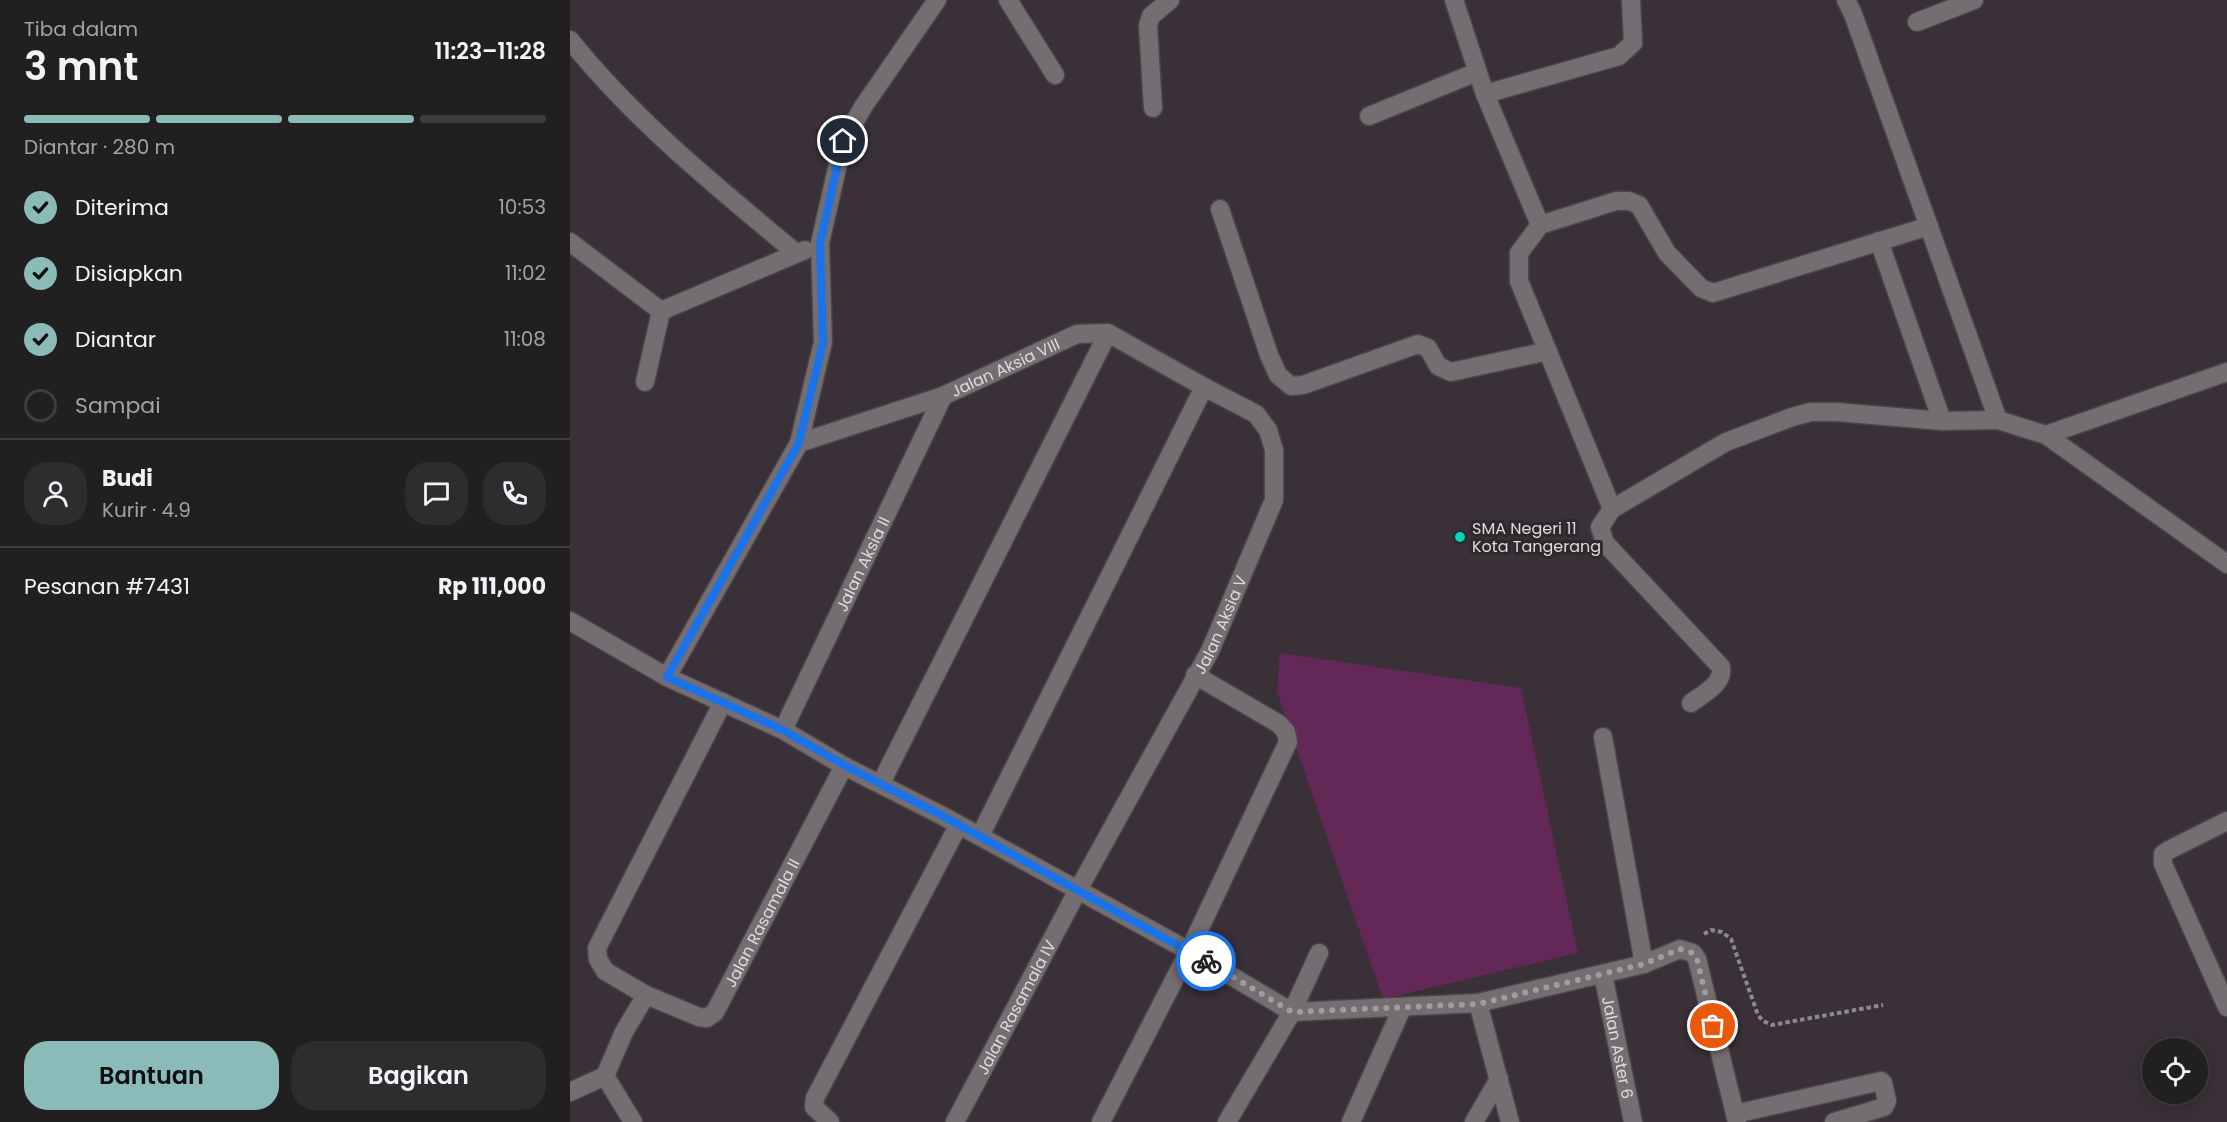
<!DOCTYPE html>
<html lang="id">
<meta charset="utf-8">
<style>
body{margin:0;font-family:Poppins,sans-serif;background:#2e2c2e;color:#f1f3f6;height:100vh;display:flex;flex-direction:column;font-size:22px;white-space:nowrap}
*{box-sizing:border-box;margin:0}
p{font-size:20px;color:#a2a2a5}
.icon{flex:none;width:33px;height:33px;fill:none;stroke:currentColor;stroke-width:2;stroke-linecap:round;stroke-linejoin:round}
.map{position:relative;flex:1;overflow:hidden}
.details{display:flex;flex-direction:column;background:#221f21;width:570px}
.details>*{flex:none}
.fabs{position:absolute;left:1572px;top:1038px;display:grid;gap:12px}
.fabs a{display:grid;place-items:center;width:66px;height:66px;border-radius:50%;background:#221f21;box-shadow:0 3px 15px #0003,0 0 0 2px #3f3d3f;font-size:30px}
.pin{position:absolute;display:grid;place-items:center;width:51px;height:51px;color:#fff;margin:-26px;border:3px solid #fff;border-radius:50%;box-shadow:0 2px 6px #0007}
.courier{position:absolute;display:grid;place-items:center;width:60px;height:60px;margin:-30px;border:4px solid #1a73e8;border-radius:50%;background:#fff;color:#222;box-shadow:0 2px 8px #0007}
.headline em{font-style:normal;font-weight:600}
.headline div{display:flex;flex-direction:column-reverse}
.headline{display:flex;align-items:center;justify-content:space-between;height:102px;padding:0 24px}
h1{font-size:39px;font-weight:600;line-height:45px}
.bar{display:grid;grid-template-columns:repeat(4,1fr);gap:9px 6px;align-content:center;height:72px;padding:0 24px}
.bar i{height:8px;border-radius:4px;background:#3f3d3f}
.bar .selected{background:#8bbbb9}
.bar p{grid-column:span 4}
.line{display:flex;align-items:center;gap:15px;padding:0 24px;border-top:2px solid #3f3d3f}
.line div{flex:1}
.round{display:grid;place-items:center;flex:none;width:63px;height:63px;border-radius:24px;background:#2e2c2e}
ol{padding:0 24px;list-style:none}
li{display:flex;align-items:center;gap:18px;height:66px}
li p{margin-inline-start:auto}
li .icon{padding:6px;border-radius:50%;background:#8bbbb9;color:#111;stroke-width:4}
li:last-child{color:#a2a2a5}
li i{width:33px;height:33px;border:3px solid #3f3d3f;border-radius:50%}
.action{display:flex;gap:12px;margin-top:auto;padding:12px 24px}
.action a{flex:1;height:69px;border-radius:24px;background:#8bbbb9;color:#111;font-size:24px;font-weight:600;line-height:69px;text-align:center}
.action a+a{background:#2e2c2e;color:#f1f3f6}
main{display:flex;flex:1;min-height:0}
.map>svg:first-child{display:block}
.built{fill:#3a3037;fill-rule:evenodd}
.green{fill:#642858}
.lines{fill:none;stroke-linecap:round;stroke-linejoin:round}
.minor-casing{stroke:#4a4649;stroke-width:21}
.path{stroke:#8d898b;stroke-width:4;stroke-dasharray:4.5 3;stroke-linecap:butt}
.minor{stroke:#746e72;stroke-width:18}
.done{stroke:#a09d9f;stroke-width:6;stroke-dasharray:0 10.8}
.route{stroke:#1a73e8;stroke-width:8}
.poi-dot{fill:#06d5b6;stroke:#2e292c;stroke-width:2}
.labels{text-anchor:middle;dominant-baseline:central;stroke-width:6;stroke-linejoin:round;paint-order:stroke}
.street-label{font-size:16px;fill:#dedbdd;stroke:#2e292c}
.poi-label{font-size:16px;fill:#dedbdd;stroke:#2e292c;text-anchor:start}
</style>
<main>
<section class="details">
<div class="headline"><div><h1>3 mnt</h1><p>Tiba dalam</p></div><em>11:23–11:28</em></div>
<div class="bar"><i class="selected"></i><i class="selected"></i><i class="selected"></i><i></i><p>Diantar · 280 m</p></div>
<ol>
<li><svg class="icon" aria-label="check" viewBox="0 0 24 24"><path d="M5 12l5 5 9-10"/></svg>Diterima<p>10:53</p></li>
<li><svg class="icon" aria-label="check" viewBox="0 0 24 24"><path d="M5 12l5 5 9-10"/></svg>Disiapkan<p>11:02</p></li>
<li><svg class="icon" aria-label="check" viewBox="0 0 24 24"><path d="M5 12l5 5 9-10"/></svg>Diantar<p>11:08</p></li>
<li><i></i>Sampai</li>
</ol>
<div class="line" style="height:108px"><a class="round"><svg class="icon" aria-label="person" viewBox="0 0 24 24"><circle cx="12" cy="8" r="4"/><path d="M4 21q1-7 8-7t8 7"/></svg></a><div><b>Budi</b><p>Kurir · 4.9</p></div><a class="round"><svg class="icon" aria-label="chat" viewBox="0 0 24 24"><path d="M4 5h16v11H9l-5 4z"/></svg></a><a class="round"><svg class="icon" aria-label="phone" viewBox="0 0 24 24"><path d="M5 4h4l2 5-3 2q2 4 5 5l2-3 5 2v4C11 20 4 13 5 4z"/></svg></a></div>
<div class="line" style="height:78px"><div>Pesanan #7431</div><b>Rp 111,000</b></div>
<div class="action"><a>Bantuan</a><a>Bagikan</a></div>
</section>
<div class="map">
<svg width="1657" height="1122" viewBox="0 0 1657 1122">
<rect width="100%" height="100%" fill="#2e292c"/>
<path class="built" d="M0,0H1657V1122H0ZM1582,1048H1628V1094H1582Z"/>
<path class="green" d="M710,653L951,688L1008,953L813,999L707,692Z"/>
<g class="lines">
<g class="minor-casing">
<g id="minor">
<path d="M438,0L485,75"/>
<path d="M884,0L915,94L970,225"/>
<path d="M1276,0L1283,14L1428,420"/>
<path d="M1347,22L1404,0"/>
<path d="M0,40C65,121 147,187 226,253"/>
<path d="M915,94L1049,56L1063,43L1061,0"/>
<path d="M583,108L578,25L581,16L600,0"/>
<path d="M799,116L907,72"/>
<path d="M650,209L699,355L708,375L721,386L733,385L848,344L858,348L868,366L881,372L978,351"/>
<path d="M1309,241L1372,421"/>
<path d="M0,242L91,311"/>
<path d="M75,382L91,311L235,250"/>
<path d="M1476,435L1657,372"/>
<path id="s1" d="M229,443L373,396L507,334L538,333L634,387"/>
<path d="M1042,509L949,281V253L970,225L1046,201H1059L1069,205L1097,253L1131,288L1143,293L1359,226"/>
<path d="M0,621L97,677L213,730L274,766L371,815L619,951L722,1012L908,1003L940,1122"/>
<path d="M97,677L229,443L253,342L250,243L273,142L293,107L367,0"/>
<path id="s2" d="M153,702L27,948L28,959L35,971L76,995L129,1017L137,1018L145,1012L274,766"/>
<path d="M1121,703C1133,694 1154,684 1151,667L1035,543L1030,527L1042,509L1156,442L1222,417L1241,412H1267L1372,421L1428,420L1476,435L1657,564"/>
<path id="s3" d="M213,730L373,396"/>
<path d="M1033,737L1074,964"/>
<path d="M311,783L538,333"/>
<path d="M1657,821L1599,850L1593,854V864L1657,1007"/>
<path id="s4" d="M1033,974L1063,1122"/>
<path d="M908,1003L1074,964L1110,949L1123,953L1127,959L1167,1122"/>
<path d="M35,1076L63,1122"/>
<path d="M0,1092L35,1076L54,1032L76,995"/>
<path d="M1165,1114L1311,1081L1313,1083L1317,1101L1314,1107L1264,1122"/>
<path d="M260,1122L244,1107L245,1098L388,826"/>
<path id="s5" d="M385,1122L508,890L640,651L704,500V450L698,430L686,414L634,387L410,836"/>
<path d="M531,1122L619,951L718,742L716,732L709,724L625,675"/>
<path d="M657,1122L722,1012L749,953"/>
<path d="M781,1122L832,1008"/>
<path d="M904,1122L929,1079"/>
</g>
</g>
<path class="path" d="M1134,934L1141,930L1152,932L1161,939L1188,1015L1193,1021L1202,1025L1313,1005"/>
<use href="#minor" class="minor"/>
</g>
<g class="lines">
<path class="done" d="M636,961L722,1012L908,1004L1074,964L1110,949L1123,953L1127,959L1143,1026"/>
<path class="route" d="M273,141L250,243L253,342L229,443L97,677L213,730L274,765L371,815L636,961"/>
</g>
<circle class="poi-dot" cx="890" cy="537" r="6"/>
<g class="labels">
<g class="street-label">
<text stroke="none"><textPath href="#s1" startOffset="220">Jalan Aksia VIII</textPath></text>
<text stroke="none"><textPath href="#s3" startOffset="184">Jalan Aksia II</textPath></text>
<text stroke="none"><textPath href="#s5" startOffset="564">Jalan Aksia V</textPath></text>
<text stroke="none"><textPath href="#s2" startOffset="525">Jalan Rasamala II</textPath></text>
<text stroke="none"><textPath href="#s5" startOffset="130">Jalan Rasamala IV</textPath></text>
<text stroke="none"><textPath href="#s4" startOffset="75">Jalan Aster 6</textPath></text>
</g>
<g class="poi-label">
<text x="902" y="528">SMA Negeri 11<tspan x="902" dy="18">Kota Tangerang</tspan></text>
</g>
</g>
</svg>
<div class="fabs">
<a><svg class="icon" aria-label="locate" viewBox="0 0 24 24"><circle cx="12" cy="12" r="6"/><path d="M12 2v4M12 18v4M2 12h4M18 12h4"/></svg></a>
</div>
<div class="pin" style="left:1143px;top:1026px;background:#ea580c"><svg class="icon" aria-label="bag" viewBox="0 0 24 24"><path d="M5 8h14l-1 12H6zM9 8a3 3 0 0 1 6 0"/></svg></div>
<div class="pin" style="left:273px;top:141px;background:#1f2937"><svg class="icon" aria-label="home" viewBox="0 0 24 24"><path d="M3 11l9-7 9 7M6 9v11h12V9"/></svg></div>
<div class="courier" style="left:636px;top:961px"><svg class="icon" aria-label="bike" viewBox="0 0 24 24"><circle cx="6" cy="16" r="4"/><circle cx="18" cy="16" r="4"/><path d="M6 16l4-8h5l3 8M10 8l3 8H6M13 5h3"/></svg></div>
</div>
</main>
